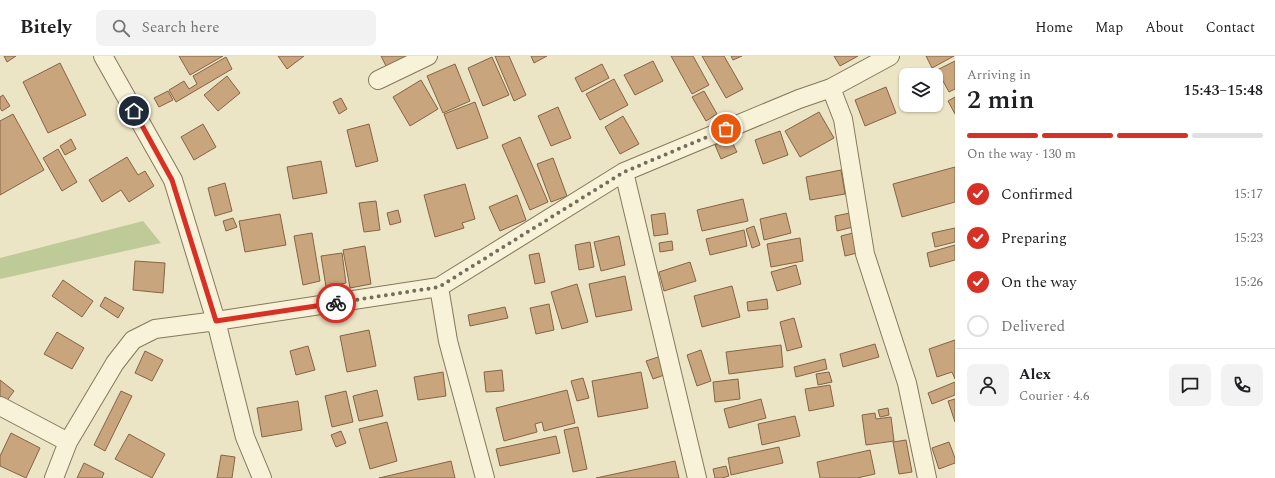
<!DOCTYPE html>
<meta charset="utf-8">
<style>
body{margin:0;font-family:Spectral,serif;background:#f2f2f2;color:#202124;height:100vh;display:flex;flex-direction:column;font-size:15px;white-space:nowrap}
*{box-sizing:border-box;margin:0}
p{font-size:13px;color:#757577}
.icon{flex:none;width:22px;height:22px;fill:none;stroke:currentColor;stroke-width:2;stroke-linecap:round;stroke-linejoin:round}
.map{position:relative;flex:1;overflow:hidden}
.panel{display:flex;flex-direction:column;background:#fff;width:320px}
.panel>*{flex:none}
.tools{position:absolute;left:899px;top:12px;display:grid;gap:8px}
.tools a{display:grid;place-items:center;width:44px;height:44px;border-radius:8px;background:#fff;box-shadow:0 1px 3px #0004;font-size:20px}
.pin{position:absolute;display:grid;place-items:center;width:34px;height:34px;color:#fff;margin:-17px;border:2px solid #fff;border-radius:50%;box-shadow:0 1px 4px #0007}
.courier{position:absolute;display:grid;place-items:center;width:40px;height:40px;margin:-20px;border:3px solid #d93025;border-radius:50%;background:#fff;color:#222;box-shadow:0 1px 5px #0007}
.overview em{font-style:normal;font-weight:600}
.overview div{display:flex;flex-direction:column-reverse}
.overview{display:flex;align-items:center;justify-content:space-between;height:68px;padding:0 12px}
h1{font-size:26px;font-weight:600;line-height:30px}
.bar{display:grid;grid-template-columns:repeat(4,1fr);gap:6px 4px;align-content:center;height:48px;padding:0 12px}
.bar i{height:5px;border-radius:3px;background:#e0e0e0}
.bar .on{background:#d93025}
.bar p{grid-column:span 4}
.line{display:flex;align-items:center;gap:10px;padding:0 12px;border-top:1px solid #e0e0e0}
.line div{flex:1}
.round{display:grid;place-items:center;flex:none;width:42px;height:42px;border-radius:8px;background:#f2f2f2}
ol{padding:0 12px;list-style:none}
li{display:flex;align-items:center;gap:12px;height:44px}
li p{margin-inline-start:auto}
li .icon{padding:4px;border-radius:50%;background:#d93025;color:#fff;stroke-width:4}
li:last-child{color:#757577}
li i{width:22px;height:22px;border:2px solid #e0e0e0;border-radius:50%}
header{display:flex;align-items:center;gap:24px;box-sizing:border-box;height:56px;padding:0 20px;background:#fff;border-bottom:1px solid #e0e0e0}
header strong{font-size:19px}
nav{display:flex;gap:22px;margin-inline-start:auto;font-size:14px}
.search{width:280px;height:36px;background:#f2f2f2;display:flex;align-items:center;gap:10px;box-sizing:border-box;padding:0 14px;border-radius:8px;color:#757577;font-size:15px}
main{display:flex;flex:1;min-height:0}
.map>svg:first-child{display:block}
.green{fill:#bfca99}
.building{fill:#c9a57d;stroke:#856443}
.lines{fill:none;stroke-linecap:round;stroke-linejoin:round}
.minor-casing{stroke:#87775c;stroke-width:20}
.minor{stroke:#f7f2d8;stroke-width:18}
.done{stroke:#766e59;stroke-width:4;stroke-dasharray:0 7.2}
.route{stroke:#d93025;stroke-width:5}
</style>
<header>
<strong>Bitely</strong>
<div class="search"><svg class="icon" aria-label="search" viewBox="0 0 24 24"><circle cx="10" cy="10" r="6"/><path d="M15 15l6 6"/></svg>Search here</div>
<nav><a>Home</a><a>Map</a><a>About</a><a>Contact</a></nav>
</header>
<main>
<div class="map">
<svg width="955" height="422" viewBox="0 0 955 422">
<rect width="100%" height="100%" fill="#ece5c5"/>
<path class="green" d="M143,165L161,187L0,223V202Z"/>
<path class="building" d="M4,0H16L7,6Z
M179,0H223L190,19Z
M278,0H304L287,13Z
M381,0H409L387,12Z
M495,0H509L526,39L514,45Z
M531,0H547L534,7Z
M671,0H693L709,29L692,38Z
M702,0H724L743,33L726,42Z
M731,0H742L733,4Z
M834,0H858L840,10Z
M926,0H954L932,12Z
M226,1L232,13L176,46L169,34L184,25L189,33L197,28L193,20Z
M492,1L509,39L483,50L468,12Z
M653,5L663,25L635,39L624,19Z
M955,5V33L949,36L937,14Z
M60,7L86,59L48,77L23,26Z
M455,8L470,45L443,57L427,20Z
M602,8L609,22L582,36L575,22Z
M227,20L240,37L218,55L204,39Z
M614,23L628,49L600,64L586,38Z
M421,24L438,53L410,70L393,41Z
M886,31L896,57L865,70L855,44Z
M168,35L173,44L159,51L154,42Z
M704,35L717,58L706,65L692,41Z
M3,39L10,50L2,55L0,52V41Z
M955,41V58L948,45Z
M341,42L347,53L339,58L333,46Z
M475,46L488,82L457,93L444,58Z
M558,51L571,82L551,90L538,60Z
M819,56L834,82L800,101L785,75Z
M13,58L44,114L0,139V65Z
M623,60L639,88L620,98L605,71Z
M203,68L216,91L194,104L181,81Z
M369,68L378,105L356,111L347,74Z
M780,75L788,99L763,108L755,84Z
M520,81L548,146L530,154L502,89Z
M730,82L737,96L721,103L715,89Z
M71,83L76,93L65,99L60,90Z
M58,93L77,126L62,135L43,102Z
M127,101L138,119L145,115L154,130L129,146L121,134L102,146L89,124Z
M553,102L567,140L551,146L537,108Z
M321,105L327,137L293,143L287,111Z
M955,111V146L902,161L893,128Z
M841,114L845,138L810,144L806,121Z
M225,127L232,155L215,160L208,132Z
M465,128L475,163L462,167L464,172L435,181L424,139Z
M517,139L526,164L500,175L489,151Z
M743,143L748,165L702,175L697,154Z
M376,145L380,174L364,176L359,147Z
M398,154L401,166L390,169L387,157Z
M665,157L668,178L654,180L651,159Z
M786,157L791,177L764,184L760,163Z
M850,157L853,171L837,175L835,160Z
M280,158L286,189L245,196L239,165Z
M233,162L237,171L226,175L223,165Z
M754,170L760,189L752,192L746,173Z
M955,172V186L935,191L932,177Z
M744,174L747,190L710,199L706,183Z
M312,177L320,225L303,229L294,180Z
M853,177L857,197L845,200L841,180Z
M619,180L625,209L601,215L594,186Z
M800,182L803,205L771,211L767,188Z
M672,185L673,194L660,196L659,187Z
M590,186L594,211L579,214L575,189Z
M955,189V204L930,211L927,197Z
M365,190L371,228L350,232L343,194Z
M342,197L346,227L326,231L321,200Z
M539,197L545,226L535,228L529,199Z
M135,205L165,207L163,237L133,234Z
M690,206L696,225L664,235L659,216Z
M796,209L801,228L777,235L771,216Z
M625,220L632,254L596,261L589,228Z
M63,224L93,245L82,261L52,240Z
M577,228L588,266L562,273L551,236Z
M732,230L740,261L702,271L694,240Z
M105,241L124,252L118,262L100,250Z
M767,243L768,253L748,255L747,246Z
M549,248L554,274L536,278L530,252Z
M505,251L508,262L470,270L468,259Z
M794,262L802,291L787,295L780,266Z
M369,274L376,310L347,316L340,280Z
M57,276L84,292L72,313L44,298Z
M955,284V323L952,316L937,321L929,293Z
M875,288L879,301L843,311L840,298Z
M781,289L783,311L729,318L726,296Z
M308,290L315,314L296,319L290,295Z
M701,294L711,325L697,330L687,299Z
M145,295L163,304L152,325L135,317Z
M664,299L670,317L653,323L646,305Z
M825,303L827,313L796,321L794,311Z
M502,314L504,335L486,336L484,316Z
M443,316L446,340L418,344L414,321Z
M641,316L648,352L598,361L592,325Z
M829,316L832,326L818,329L816,318Z
M583,322L589,342L577,345L571,325Z
M738,323L740,343L715,346L713,326Z
M0,324L14,335L6,346L0,341Z
M955,326V339L932,348L928,337Z
M830,329L834,350L809,355L805,333Z
M377,334L383,360L359,365L353,340Z
M567,334L575,367L544,375L542,366L535,368L537,376L504,385L496,352Z
M121,335L132,340L105,395L94,389Z
M346,335L353,366L332,371L325,340Z
M761,343L766,362L729,372L724,353Z
M955,343V366L948,345Z
M298,345L302,374L262,381L257,352Z
M888,352L889,359L880,361L878,354Z
M875,357L876,363L891,361L894,385L866,389L862,359Z
M795,360L800,380L762,389L758,368Z
M387,366L397,405L370,413L359,373Z
M578,371L587,413L573,416L564,374Z
M341,375L346,387L336,391L331,379Z
M11,377L40,392L26,422L0,410V400Z
M129,378L165,398L152,422L115,403Z
M556,380L560,397L500,410L496,393Z
M906,384L912,416L899,418L893,386Z
M949,386L955,402V407L939,413L932,392Z
M779,391L783,407L731,419L728,402Z
M870,394L875,418L857,422H820L817,406Z
M221,399L235,401L232,422H217Z
M451,405L455,422H379Z
M675,405L679,422H596Z
M84,407L104,417L102,422H77Z
M726,410L729,420L722,422H715L713,413Z"/>
<g class="lines">
<g class="minor-casing">
<path id="minor" d="M103,0L173,124L216,265L245,381L262,422
M378,24L428,0
M831,32L843,63L865,198L907,327L927,422
M624,116L697,422
M439,231L448,285L485,422
M0,350L68,386
M54,422L68,386L115,307L133,284L155,273L216,265L439,231L624,116L799,43L831,32L890,0"/>
</g>
<use href="#minor" class="minor"/>
</g>
<g class="lines">
<path class="done" d="M336,247L439,231L624,116L726,73"/>
<path class="route" d="M134,55L172,124L216,265L336,247"/>
</g>
</svg>
<div class="tools">
<a><svg class="icon" aria-label="layers" viewBox="0 0 24 24"><path d="M12 4l9 5-9 5-9-5zM3 14l9 5 9-5"/></svg></a>
</div>
<div class="pin" style="left:726px;top:73px;background:#ea580c"><svg class="icon" aria-label="bag" viewBox="0 0 24 24"><path d="M5 8h14l-1 12H6zM9 8a3 3 0 0 1 6 0"/></svg></div>
<div class="pin" style="left:134px;top:55px;background:#1f2937"><svg class="icon" aria-label="home" viewBox="0 0 24 24"><path d="M3 11l9-7 9 7M6 9v11h12V9"/></svg></div>
<div class="courier" style="left:336px;top:247px"><svg class="icon" aria-label="bike" viewBox="0 0 24 24"><circle cx="6" cy="16" r="4"/><circle cx="18" cy="16" r="4"/><path d="M6 16l4-8h5l3 8M10 8l3 8H6M13 5h3"/></svg></div>
</div>
<section class="panel">
<div class="overview"><div><h1>2 min</h1><p>Arriving in</p></div><em>15:43–15:48</em></div>
<div class="bar"><i class="on"></i><i class="on"></i><i class="on"></i><i></i><p>On the way · 130 m</p></div>
<ol>
<li><svg class="icon" aria-label="check" viewBox="0 0 24 24"><path d="M5 12l5 5 9-10"/></svg>Confirmed<p>15:17</p></li>
<li><svg class="icon" aria-label="check" viewBox="0 0 24 24"><path d="M5 12l5 5 9-10"/></svg>Preparing<p>15:23</p></li>
<li><svg class="icon" aria-label="check" viewBox="0 0 24 24"><path d="M5 12l5 5 9-10"/></svg>On the way<p>15:26</p></li>
<li><i></i>Delivered</li>
</ol>
<div class="line" style="height:72px"><a class="round"><svg class="icon" aria-label="person" viewBox="0 0 24 24"><circle cx="12" cy="8" r="4"/><path d="M4 21q1-7 8-7t8 7"/></svg></a><div><b>Alex</b><p>Courier · 4.6</p></div><a class="round"><svg class="icon" aria-label="chat" viewBox="0 0 24 24"><path d="M4 5h16v11H9l-5 4z"/></svg></a><a class="round"><svg class="icon" aria-label="phone" viewBox="0 0 24 24"><path d="M5 4h4l2 5-3 2q2 4 5 5l2-3 5 2v4C11 20 4 13 5 4z"/></svg></a></div>
</section>
</main>
